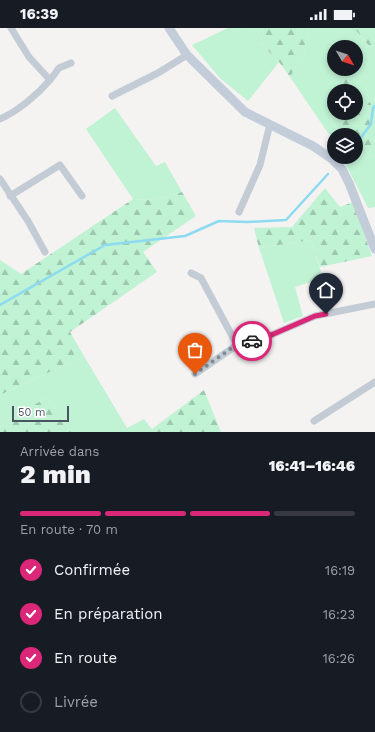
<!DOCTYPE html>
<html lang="fr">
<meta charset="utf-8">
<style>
body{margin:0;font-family:"Work Sans",sans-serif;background:#242831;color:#f1f3f6;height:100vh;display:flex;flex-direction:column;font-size:15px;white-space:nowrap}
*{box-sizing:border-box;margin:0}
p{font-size:13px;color:#9ea1a6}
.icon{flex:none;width:22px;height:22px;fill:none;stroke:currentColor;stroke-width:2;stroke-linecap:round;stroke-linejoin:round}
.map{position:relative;height:404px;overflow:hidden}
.drawer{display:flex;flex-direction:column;background:#171b24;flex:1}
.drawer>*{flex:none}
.needle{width:26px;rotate:129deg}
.fabs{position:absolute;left:327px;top:12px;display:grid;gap:8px}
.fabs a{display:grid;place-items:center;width:36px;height:36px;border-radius:50%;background:#171b24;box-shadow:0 2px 6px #0003;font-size:20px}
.scale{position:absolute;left:12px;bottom:10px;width:57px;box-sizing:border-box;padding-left:4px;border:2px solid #495561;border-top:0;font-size:11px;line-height:14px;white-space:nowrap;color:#495561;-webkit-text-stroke:3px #fff;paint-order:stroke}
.pin{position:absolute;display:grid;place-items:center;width:34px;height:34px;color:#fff;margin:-41px -17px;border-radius:50% 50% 50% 0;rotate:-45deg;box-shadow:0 0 4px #0007}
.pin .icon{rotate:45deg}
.courier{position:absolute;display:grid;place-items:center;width:40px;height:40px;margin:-20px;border:3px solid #db2777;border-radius:50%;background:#fff;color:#222;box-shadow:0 1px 5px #0007}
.summary em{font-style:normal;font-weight:800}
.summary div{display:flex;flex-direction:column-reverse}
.summary{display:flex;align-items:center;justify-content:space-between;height:68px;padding:0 20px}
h1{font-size:26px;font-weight:800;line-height:30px}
.bar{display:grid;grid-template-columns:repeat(4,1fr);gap:6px 4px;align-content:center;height:48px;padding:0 20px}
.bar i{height:5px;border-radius:3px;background:#363941}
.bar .active{background:#db2777}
.bar p{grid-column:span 4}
ol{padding:0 20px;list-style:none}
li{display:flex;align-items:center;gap:12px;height:44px}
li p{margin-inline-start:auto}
li .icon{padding:4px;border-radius:50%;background:#db2777;color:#fff;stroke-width:4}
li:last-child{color:#9ea1a6}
li i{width:22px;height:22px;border:2px solid #363941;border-radius:50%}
.status{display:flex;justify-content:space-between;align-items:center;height:28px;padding:0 20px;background:#171b24;direction:ltr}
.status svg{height:11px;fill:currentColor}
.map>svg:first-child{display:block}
.green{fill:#c0f2d4;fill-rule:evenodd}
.forest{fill:url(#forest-firs)}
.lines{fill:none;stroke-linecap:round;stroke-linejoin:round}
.stream{stroke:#8cdbf1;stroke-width:2.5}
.street{stroke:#c3ccd4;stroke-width:7}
.secondary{stroke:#c3cdd9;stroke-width:9}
.done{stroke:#858c94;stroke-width:4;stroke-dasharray:0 7.2}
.route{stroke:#db2777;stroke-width:5}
</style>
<div class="status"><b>16:39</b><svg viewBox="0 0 49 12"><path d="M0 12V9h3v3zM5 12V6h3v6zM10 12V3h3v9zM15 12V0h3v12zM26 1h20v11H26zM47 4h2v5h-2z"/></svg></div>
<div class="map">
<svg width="375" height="404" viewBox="0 0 375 404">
<defs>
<pattern id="forest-firs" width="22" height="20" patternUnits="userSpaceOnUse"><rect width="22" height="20" fill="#c0f2d4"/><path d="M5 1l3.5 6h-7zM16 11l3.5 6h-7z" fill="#9ec7af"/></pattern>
</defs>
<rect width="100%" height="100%" fill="#f5f2f2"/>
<path class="green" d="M228,0H247L279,34L248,73L220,50L192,17Z
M309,0H354L375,25V68L365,79L356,67V63H353L338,49L330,88L341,107H334V114L290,49L304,25ZM334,19H356V41H334Z
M115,80L156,138L165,134L182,164L155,172L133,171L86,101Z
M375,127V179L368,180L342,129H354L357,134Z
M311,212L323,250L295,259L303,288L284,295L259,220Z
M84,328L127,400L144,391L154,404H71L48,369L11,390L0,399V367Z"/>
<path class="forest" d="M247,0H309L304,25L290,49L279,34Z
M354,0H375V25Z
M338,49H345L353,63H335Z
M356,67L365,79L375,68V127L357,134L354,129H356V107H341L330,88L334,68V85H356Z
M325,160L340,179L353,174L372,228L320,239L311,212L259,220L254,200L292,199Z
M182,164L196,188L143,224L157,244L70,304L84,328L0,367V232L21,246L133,171L155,172Z
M204,362L221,404H154L152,401Z
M48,369L71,404H0V399L11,390Z"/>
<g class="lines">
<path class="stream" d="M356,116L371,96L373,80L375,78
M0,277L105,217L185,208L219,193L247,194L286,192L328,146"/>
<path class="street" d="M50,52L59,40L71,35
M112,68L158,45L187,27
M0,91C18,83 37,67 50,52L29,29L11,0
M0,151L28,193L45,224
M10,168L60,137L82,168
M239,184L260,137L270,96
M191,245L201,250L237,317
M195,346L237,317L269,308L315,288L375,276
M314,393L375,354"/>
<path class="secondary" d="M169,0L187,27L245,84L313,118L332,131L342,141L349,155L375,221"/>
</g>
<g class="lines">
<path class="done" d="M195,346L236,317L252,313"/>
<path class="route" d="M252,313L269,308L315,288L326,286"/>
</g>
</svg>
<div class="fabs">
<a><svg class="needle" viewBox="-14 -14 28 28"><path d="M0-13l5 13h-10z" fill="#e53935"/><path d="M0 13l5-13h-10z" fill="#9ea1a6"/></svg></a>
<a><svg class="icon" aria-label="locate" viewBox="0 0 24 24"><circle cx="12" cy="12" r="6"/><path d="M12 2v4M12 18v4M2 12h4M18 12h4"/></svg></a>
<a><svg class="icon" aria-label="layers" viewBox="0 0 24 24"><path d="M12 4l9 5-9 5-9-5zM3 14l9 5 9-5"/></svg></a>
</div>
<div class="scale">50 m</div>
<div class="pin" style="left:195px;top:346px;background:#ea580c"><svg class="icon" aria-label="bag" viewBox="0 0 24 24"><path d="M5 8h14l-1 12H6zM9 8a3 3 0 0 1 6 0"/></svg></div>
<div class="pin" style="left:326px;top:286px;background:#1f2937"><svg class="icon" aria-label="home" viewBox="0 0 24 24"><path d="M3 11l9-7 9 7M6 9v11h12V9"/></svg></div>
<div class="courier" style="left:252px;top:313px"><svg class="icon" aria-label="car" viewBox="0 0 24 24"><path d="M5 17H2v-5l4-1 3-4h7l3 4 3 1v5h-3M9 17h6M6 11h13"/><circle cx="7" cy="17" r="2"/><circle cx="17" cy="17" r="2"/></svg></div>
</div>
<section class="drawer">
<div class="summary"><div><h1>2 min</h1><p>Arrivée dans</p></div><em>16:41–16:46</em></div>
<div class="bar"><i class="active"></i><i class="active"></i><i class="active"></i><i></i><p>En route · 70 m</p></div>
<ol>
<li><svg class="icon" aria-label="check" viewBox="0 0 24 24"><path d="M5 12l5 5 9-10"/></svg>Confirmée<p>16:19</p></li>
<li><svg class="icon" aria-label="check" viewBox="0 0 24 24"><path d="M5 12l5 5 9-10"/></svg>En préparation<p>16:23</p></li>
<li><svg class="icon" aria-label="check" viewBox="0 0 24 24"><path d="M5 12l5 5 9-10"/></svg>En route<p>16:26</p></li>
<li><i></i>Livrée</li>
</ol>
</section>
